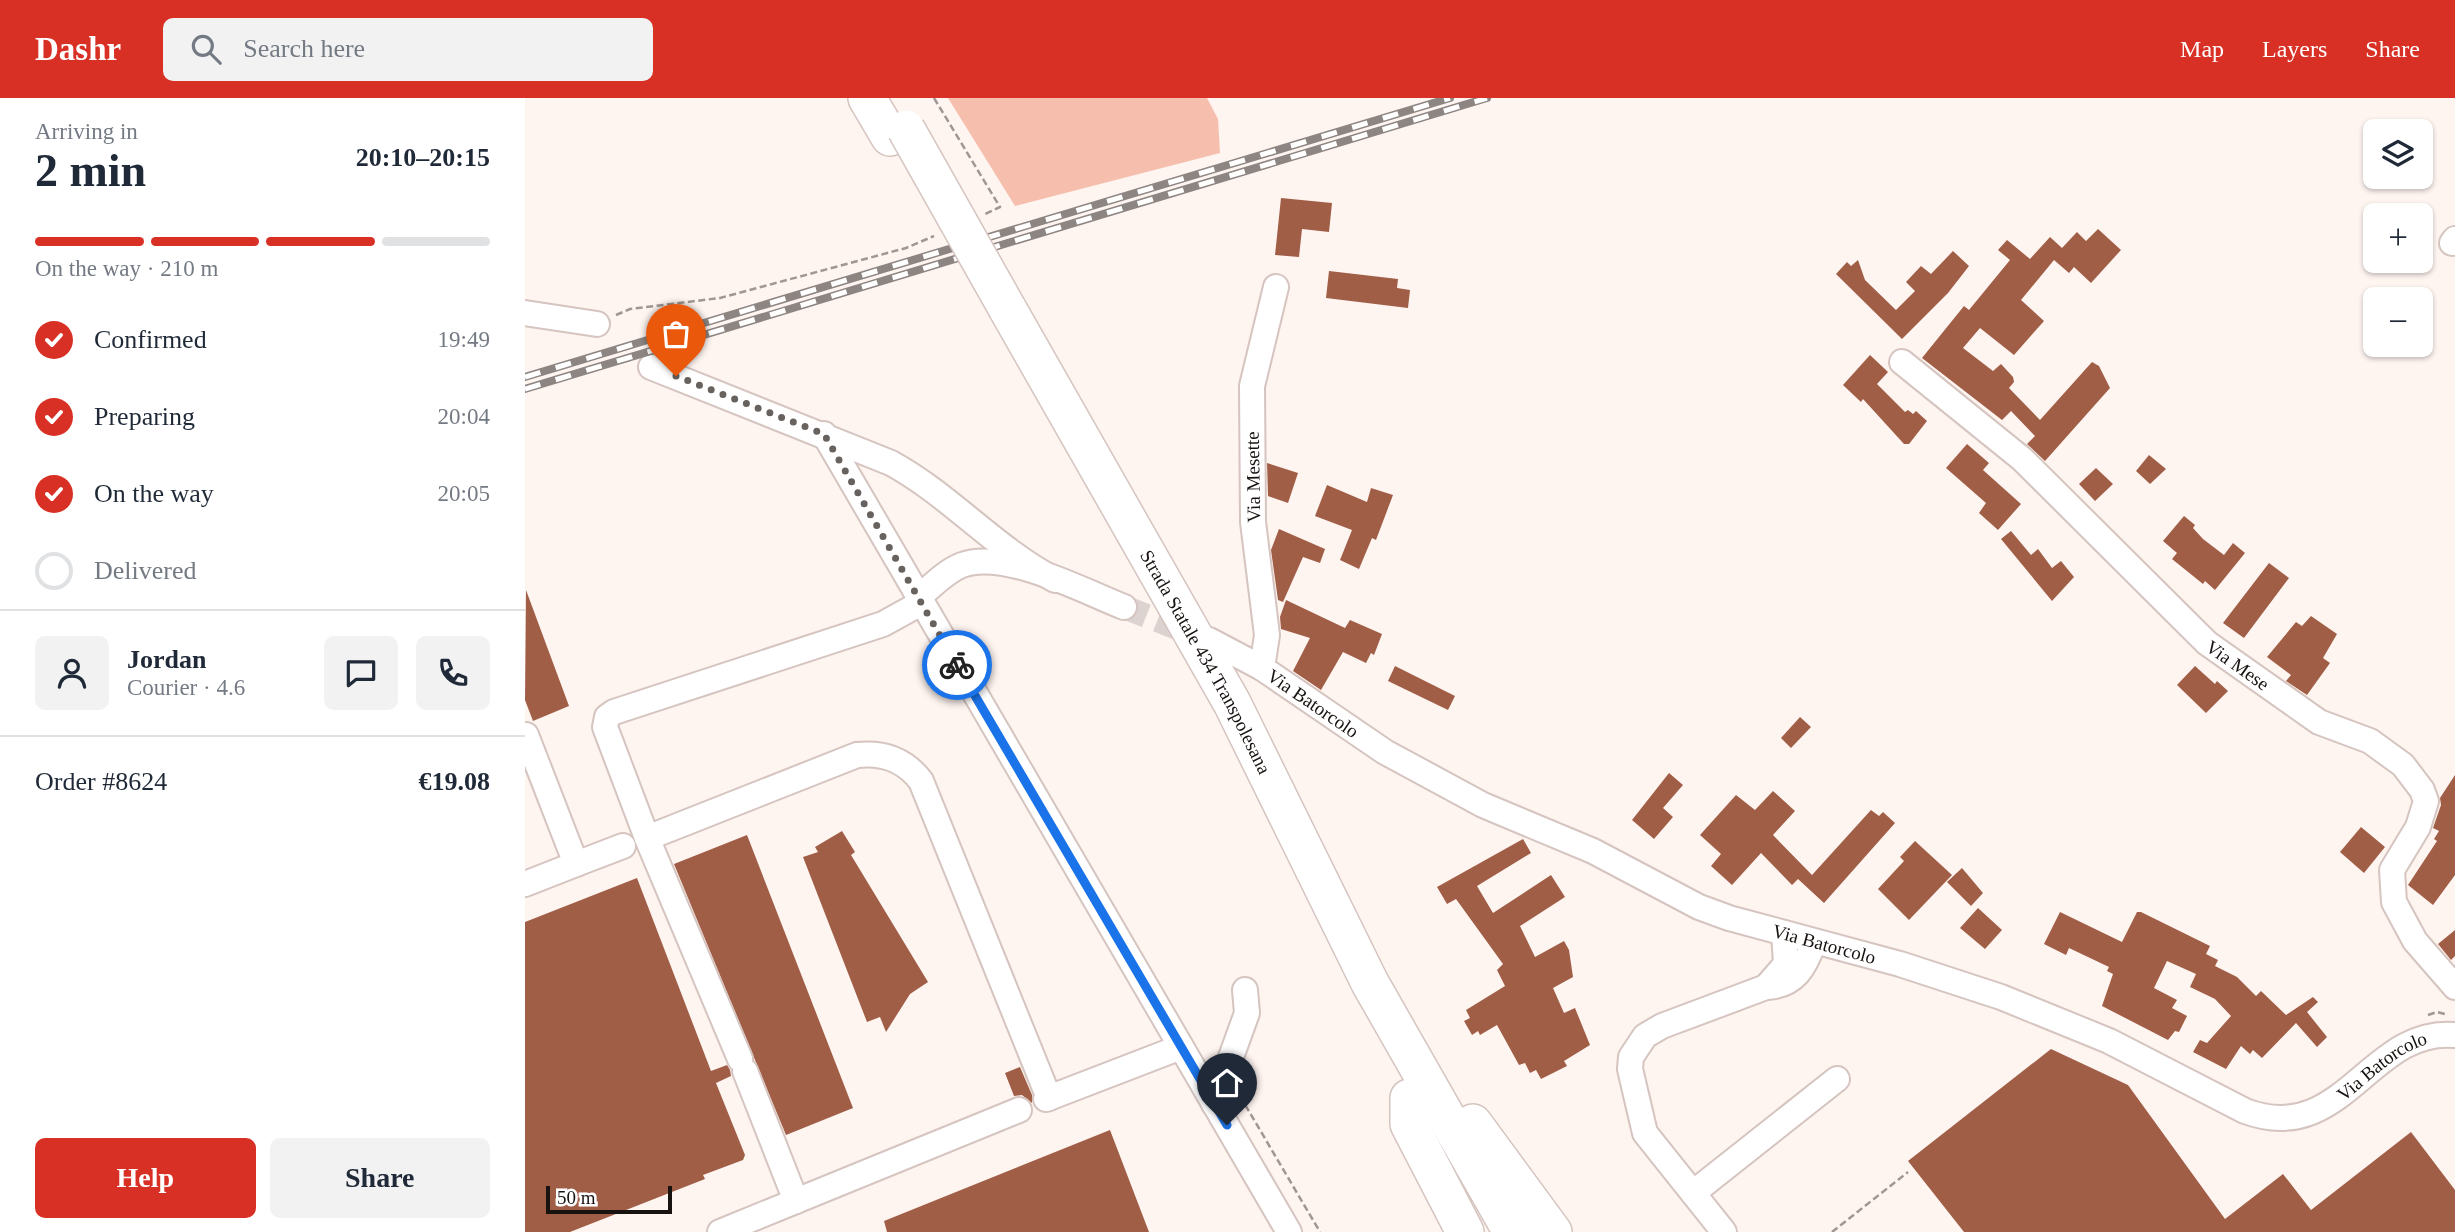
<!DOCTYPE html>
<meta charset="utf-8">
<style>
body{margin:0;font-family:"Times New Roman",serif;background:#f2f2f3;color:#1f2937;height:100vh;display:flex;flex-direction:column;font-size:26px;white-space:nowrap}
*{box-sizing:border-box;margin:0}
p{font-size:23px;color:#747a83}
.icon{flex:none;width:38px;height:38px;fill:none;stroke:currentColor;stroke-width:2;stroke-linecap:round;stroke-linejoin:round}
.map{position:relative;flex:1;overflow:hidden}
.drawer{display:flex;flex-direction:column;background:#fff;width:525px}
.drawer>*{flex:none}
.tools{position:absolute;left:1838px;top:21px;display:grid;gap:14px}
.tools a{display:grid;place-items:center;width:70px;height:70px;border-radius:10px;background:#fff;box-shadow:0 2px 5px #0004;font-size:35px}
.scale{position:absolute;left:21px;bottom:18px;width:126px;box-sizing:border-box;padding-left:7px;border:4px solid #181311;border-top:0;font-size:19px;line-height:24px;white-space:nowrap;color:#181311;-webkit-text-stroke:5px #fff;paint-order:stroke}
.pin{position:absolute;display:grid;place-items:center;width:60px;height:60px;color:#fff;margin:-72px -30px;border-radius:50% 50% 50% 0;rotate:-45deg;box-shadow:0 0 7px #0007}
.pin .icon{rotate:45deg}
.courier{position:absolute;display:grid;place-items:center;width:70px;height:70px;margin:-35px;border:5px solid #1a73e8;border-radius:50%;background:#fff;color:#222;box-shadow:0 2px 9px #0007}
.head em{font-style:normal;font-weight:700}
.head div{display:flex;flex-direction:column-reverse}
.head{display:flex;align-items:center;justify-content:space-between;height:119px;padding:0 35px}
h1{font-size:46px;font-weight:700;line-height:52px}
.bar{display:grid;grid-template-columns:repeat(4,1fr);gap:10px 7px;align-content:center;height:84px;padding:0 35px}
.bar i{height:9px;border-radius:5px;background:#e0e1e3}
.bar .current{background:#d93025}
.bar p{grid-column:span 4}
.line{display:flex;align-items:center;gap:18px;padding:0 35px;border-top:2px solid #e0e1e3}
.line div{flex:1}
.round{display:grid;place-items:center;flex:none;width:74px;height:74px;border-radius:10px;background:#f2f2f3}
ol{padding:0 35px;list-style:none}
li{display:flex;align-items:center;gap:21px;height:77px}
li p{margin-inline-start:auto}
li .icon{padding:7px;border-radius:50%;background:#d93025;color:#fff;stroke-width:4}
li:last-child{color:#747a83}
li i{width:38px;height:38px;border:4px solid #e0e1e3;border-radius:50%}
.action{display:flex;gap:14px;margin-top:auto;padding:14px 35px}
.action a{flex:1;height:80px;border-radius:10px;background:#d93025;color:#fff;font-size:28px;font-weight:700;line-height:80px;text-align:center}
.action a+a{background:#f2f2f3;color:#1f2937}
header{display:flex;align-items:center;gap:42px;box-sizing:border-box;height:98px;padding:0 35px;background:#d93025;color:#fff}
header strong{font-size:33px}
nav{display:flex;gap:38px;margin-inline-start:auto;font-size:24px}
.search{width:490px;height:63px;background:#f2f2f3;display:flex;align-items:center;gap:18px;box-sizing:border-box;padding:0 24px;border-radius:10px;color:#747a83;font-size:26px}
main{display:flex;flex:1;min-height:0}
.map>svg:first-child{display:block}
.green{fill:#f6bfad}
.building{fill:#a15e47}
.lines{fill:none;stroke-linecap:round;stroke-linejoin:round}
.minor-tunnel{stroke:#dcd2cf;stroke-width:24;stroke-dasharray:24 12;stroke-linecap:butt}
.minor-casing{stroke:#d5c4bf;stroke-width:28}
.highway-casing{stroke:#d5c4bf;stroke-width:40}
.path{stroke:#9f9793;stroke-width:2.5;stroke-dasharray:7 3.5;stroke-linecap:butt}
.minor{stroke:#fff;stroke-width:24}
.highway{stroke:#fff;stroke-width:37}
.rail-casing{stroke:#8d8582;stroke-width:8}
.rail{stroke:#fff;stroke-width:5;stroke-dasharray:16;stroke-linecap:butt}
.highway-bridge-casing{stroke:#d5c4bf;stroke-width:40;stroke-linecap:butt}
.highway-bridge{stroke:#fff;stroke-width:37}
.done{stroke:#68625f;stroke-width:7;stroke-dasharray:0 12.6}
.route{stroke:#1a73e8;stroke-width:9}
.labels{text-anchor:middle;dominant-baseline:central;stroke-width:7;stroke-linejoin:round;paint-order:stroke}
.street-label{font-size:19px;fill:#181311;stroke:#fff}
</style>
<header>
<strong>Dashr</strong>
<div class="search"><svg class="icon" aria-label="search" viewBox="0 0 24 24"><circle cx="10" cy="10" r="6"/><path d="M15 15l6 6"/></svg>Search here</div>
<nav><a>Map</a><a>Layers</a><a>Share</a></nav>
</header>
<main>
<section class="drawer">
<div class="head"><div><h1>2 min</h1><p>Arriving in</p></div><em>20:10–20:15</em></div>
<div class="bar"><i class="current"></i><i class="current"></i><i class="current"></i><i></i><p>On the way · 210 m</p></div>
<ol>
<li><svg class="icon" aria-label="check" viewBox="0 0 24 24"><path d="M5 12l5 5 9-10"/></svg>Confirmed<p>19:49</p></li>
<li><svg class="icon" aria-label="check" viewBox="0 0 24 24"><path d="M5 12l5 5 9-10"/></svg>Preparing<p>20:04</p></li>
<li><svg class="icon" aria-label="check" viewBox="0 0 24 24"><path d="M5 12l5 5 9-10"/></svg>On the way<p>20:05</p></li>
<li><i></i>Delivered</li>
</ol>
<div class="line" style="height:126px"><a class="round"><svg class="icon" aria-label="person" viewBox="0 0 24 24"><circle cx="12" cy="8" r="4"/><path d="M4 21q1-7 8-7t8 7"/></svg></a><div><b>Jordan</b><p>Courier · 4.6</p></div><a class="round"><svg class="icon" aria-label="chat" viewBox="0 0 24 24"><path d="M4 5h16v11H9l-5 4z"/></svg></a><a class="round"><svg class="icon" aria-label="phone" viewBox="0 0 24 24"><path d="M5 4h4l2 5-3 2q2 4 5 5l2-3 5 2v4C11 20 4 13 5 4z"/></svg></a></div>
<div class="line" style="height:91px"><div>Order #8624</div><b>€19.08</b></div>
<div class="action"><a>Help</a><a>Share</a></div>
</section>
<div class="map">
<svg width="1930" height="1134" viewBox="0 0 1930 1134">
<rect width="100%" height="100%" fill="#fef4f0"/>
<path class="green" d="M423,0H682L693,21L695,55L490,108Z"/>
<path class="building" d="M756,100L807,105L804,134L777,131L774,159L750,157Z
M1573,131L1596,152L1566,185L1549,169L1544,175L1529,162L1496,202L1519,223L1489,257L1455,230L1438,250L1468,273L1476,266L1488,279L1489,284L1484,290L1515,322L1567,264L1574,268L1585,290L1520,363L1502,346L1510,338L1486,313L1477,322L1397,260L1439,208L1444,212L1485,162L1473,152L1482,142L1505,161L1525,139L1537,150L1552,134L1561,143Z
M1428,153L1444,168L1423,195L1377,241L1311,176L1322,164L1326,168L1333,162L1340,182L1371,212L1390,193L1381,184L1396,168L1406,176Z
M804,173L873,181L872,190L885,192L883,210L801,200Z
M1345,257L1363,274L1352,286L1380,314L1383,312L1388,316L1391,313L1402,323L1384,346H1379L1338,301L1336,304L1318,287Z
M1442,346L1464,365L1458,372L1496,406L1473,432L1454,415L1461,405L1421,370Z
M1624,357L1641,371L1625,386L1611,373Z
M742,365L773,375L763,405L743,398Z
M1571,370L1588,386L1570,403L1554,386Z
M802,387L842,404L846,390L868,397L851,442L847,440L834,471L815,462L827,432L790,418Z
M1659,418L1670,427L1668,430L1678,441L1699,457L1708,445L1720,455L1690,492L1680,483L1678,486L1647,461L1652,455L1638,443Z
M754,431L800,451L795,465L778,459L758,504L753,502L746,452Z
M1486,433L1506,457L1513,451L1527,470L1536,463L1549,479L1527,503L1476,441Z
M1744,465L1764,480L1719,540L1698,525Z
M1,492L44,608L8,623L0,602Z
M761,502L820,530L825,522L857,536L849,557L846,555L841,565L818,554L796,592L768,573L785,540L756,531L755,519Z
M1786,518L1812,536L1798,560L1805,565L1782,597L1761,583L1766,577L1742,559L1771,524L1777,528Z
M870,568L930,598L923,612L863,583Z
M1670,568L1690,586L1692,583L1703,593L1681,615L1652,587Z
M1275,619L1286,629L1266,650L1256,640Z
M1144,675L1158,687L1138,710L1148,719L1129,741L1107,722Z
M1930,677V777L1908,807L1883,787L1912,743L1909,741L1914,733L1908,730L1916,707L1915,700Z
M1248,693L1270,713L1248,737L1287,777L1346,712L1354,718L1358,714L1370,725L1299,805L1273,781L1267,787L1236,755L1207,787L1186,768L1196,756L1175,737L1211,697L1230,712Z
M1836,729L1860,749L1839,775L1815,754Z
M317,733L330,754L326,757L403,884L385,896L361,934L355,919L342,924L278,759L293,754L290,749Z
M222,737L328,1010L261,1037L149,766Z
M998,741L1006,755L952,788L968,815L1026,777L1040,799L995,828L1010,859L1039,843L1044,852L1048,879L1028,890L1039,915L1050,910L1065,947L1039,963L1042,968L1016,981L1011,972L1005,975L1000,965L994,967L972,927L955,937L953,933L947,937L939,923L945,920L941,912L980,888L972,872L978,866L931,801L922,806L912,789Z
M1390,743L1427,777L1384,822L1353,791L1379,763L1375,759Z
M1437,770L1458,795L1446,808L1422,784Z
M112,780L186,973L202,967L205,972L206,978L191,985L220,1057L218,1062L178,1077L180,1081L45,1134H0V824Z
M1453,810L1477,832L1460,851L1435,830Z
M1535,814L1597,844L1612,814H1616L1685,848L1681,856L1693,862L1690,868L1712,879L1731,898L1736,893L1761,917L1788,899L1793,904L1782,914L1802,939L1792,949L1771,925L1737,960L1728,952L1725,956L1716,948L1701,971L1668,954L1675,942L1682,945L1706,918L1690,901L1665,889L1671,876L1642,863L1629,890L1652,902L1647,910L1662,918L1654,934L1650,933L1643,942L1577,908L1588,876L1582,873L1584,869L1544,850L1541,857L1519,846Z
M1930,832V858L1926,862L1913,846Z
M1526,951L1603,987L1700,1121L1758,1076L1786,1112L1886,1034L1930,1092V1134H1439L1383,1063Z
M495,969L507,997V1005L497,997L489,998L480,975Z
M585,1032L624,1134H362L359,1123Z"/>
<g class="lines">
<path class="minor-tunnel" d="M599,509L670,537"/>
<g class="minor-casing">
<g id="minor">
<path d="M1927,145L1930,141"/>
<path d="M0,215L72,226"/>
<path id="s1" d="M1377,264L1497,361L1682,545L1794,624L1845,643L1878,667L1897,692L1901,703L1893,729L1867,772L1869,804L1890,843L1930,889"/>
<path d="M126,269L366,365C426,398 468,449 530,482"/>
<path d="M299,336L764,1134"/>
<path d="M393,500C406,489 421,473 437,467C480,451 558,493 599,509"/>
<path id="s2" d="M684,542L737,570L860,654L958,707L1068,753L1174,809L1204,820L1375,866L1476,899L1584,943L1720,1013C1818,1050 1844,929 1930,937"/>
<path d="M737,570L742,537L728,424L727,288L751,189"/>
<path d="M122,740L332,657C359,654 380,662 396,683L524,1000"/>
<path d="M51,766L98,748"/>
<path d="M0,786L51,766L1,637"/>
<path d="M1259,835L1261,866L1241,889C1270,888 1280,869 1289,844"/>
<path d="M215,961L122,740L80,629L82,619L89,614L358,526L396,505"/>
<path d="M220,973L271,1103"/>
<path d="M521,1001L656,949"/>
<path d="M689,1006L722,915L720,892"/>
<path d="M1168,1095L1312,981"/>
<path d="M195,1134L494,1012"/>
<path d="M1199,1134L1120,1035L1105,971L1106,959L1120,938L1137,928L1241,889"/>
</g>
</g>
<g class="highway-casing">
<g id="highway">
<path d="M342,0L365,39"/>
<path id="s3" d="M482,210L707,605L845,885L987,1134"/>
<path d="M884,1000V1026L940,1134"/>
<path d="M948,1025L1028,1134"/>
</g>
</g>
<path class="path" d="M409,0L475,109L460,116
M91,217L105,211L195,200L381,150L409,138
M1903,917L1912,914L1920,916
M715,998L795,1134
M1307,1134L1383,1074"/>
<use href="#minor" class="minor"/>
<use href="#highway" class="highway"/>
<g class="rail-casing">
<path id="rail" d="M0,279L925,0
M0,291L962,0"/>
</g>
<use href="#rail" class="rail"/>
<g class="highway-bridge-casing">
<path id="highway-bridge" d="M381,31L482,210"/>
</g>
<use href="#highway-bridge" class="highway-bridge"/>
</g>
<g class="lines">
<path class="done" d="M151,278L299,336L432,567"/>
<path class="route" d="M432,567L702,1027"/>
</g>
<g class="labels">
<g class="street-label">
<text transform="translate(728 379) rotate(-91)">Via Mesette</text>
<text stroke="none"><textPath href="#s3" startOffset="406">Strada Statale 434 Transpolesana</textPath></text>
<text stroke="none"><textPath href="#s1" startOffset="453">Via Mese</textPath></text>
<text stroke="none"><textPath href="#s2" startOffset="122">Via Batorcolo</textPath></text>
<text stroke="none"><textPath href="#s2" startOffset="690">Via Batorcolo</textPath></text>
<text stroke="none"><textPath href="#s2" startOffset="1297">Via Batorcolo</textPath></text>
</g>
</g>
</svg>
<div class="tools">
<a><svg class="icon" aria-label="layers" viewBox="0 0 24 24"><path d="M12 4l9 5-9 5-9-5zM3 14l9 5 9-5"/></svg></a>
<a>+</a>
<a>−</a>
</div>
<div class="scale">50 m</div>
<div class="pin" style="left:151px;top:278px;background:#ea580c"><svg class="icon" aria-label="bag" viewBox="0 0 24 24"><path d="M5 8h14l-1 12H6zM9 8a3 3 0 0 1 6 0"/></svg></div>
<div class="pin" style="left:702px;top:1027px;background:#1f2937"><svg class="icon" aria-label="home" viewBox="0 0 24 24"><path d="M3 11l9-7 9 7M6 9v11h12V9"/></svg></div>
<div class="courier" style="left:432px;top:567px"><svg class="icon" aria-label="bike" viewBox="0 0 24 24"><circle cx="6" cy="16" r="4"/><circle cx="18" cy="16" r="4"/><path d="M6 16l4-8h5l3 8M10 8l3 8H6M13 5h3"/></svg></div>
</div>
</main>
